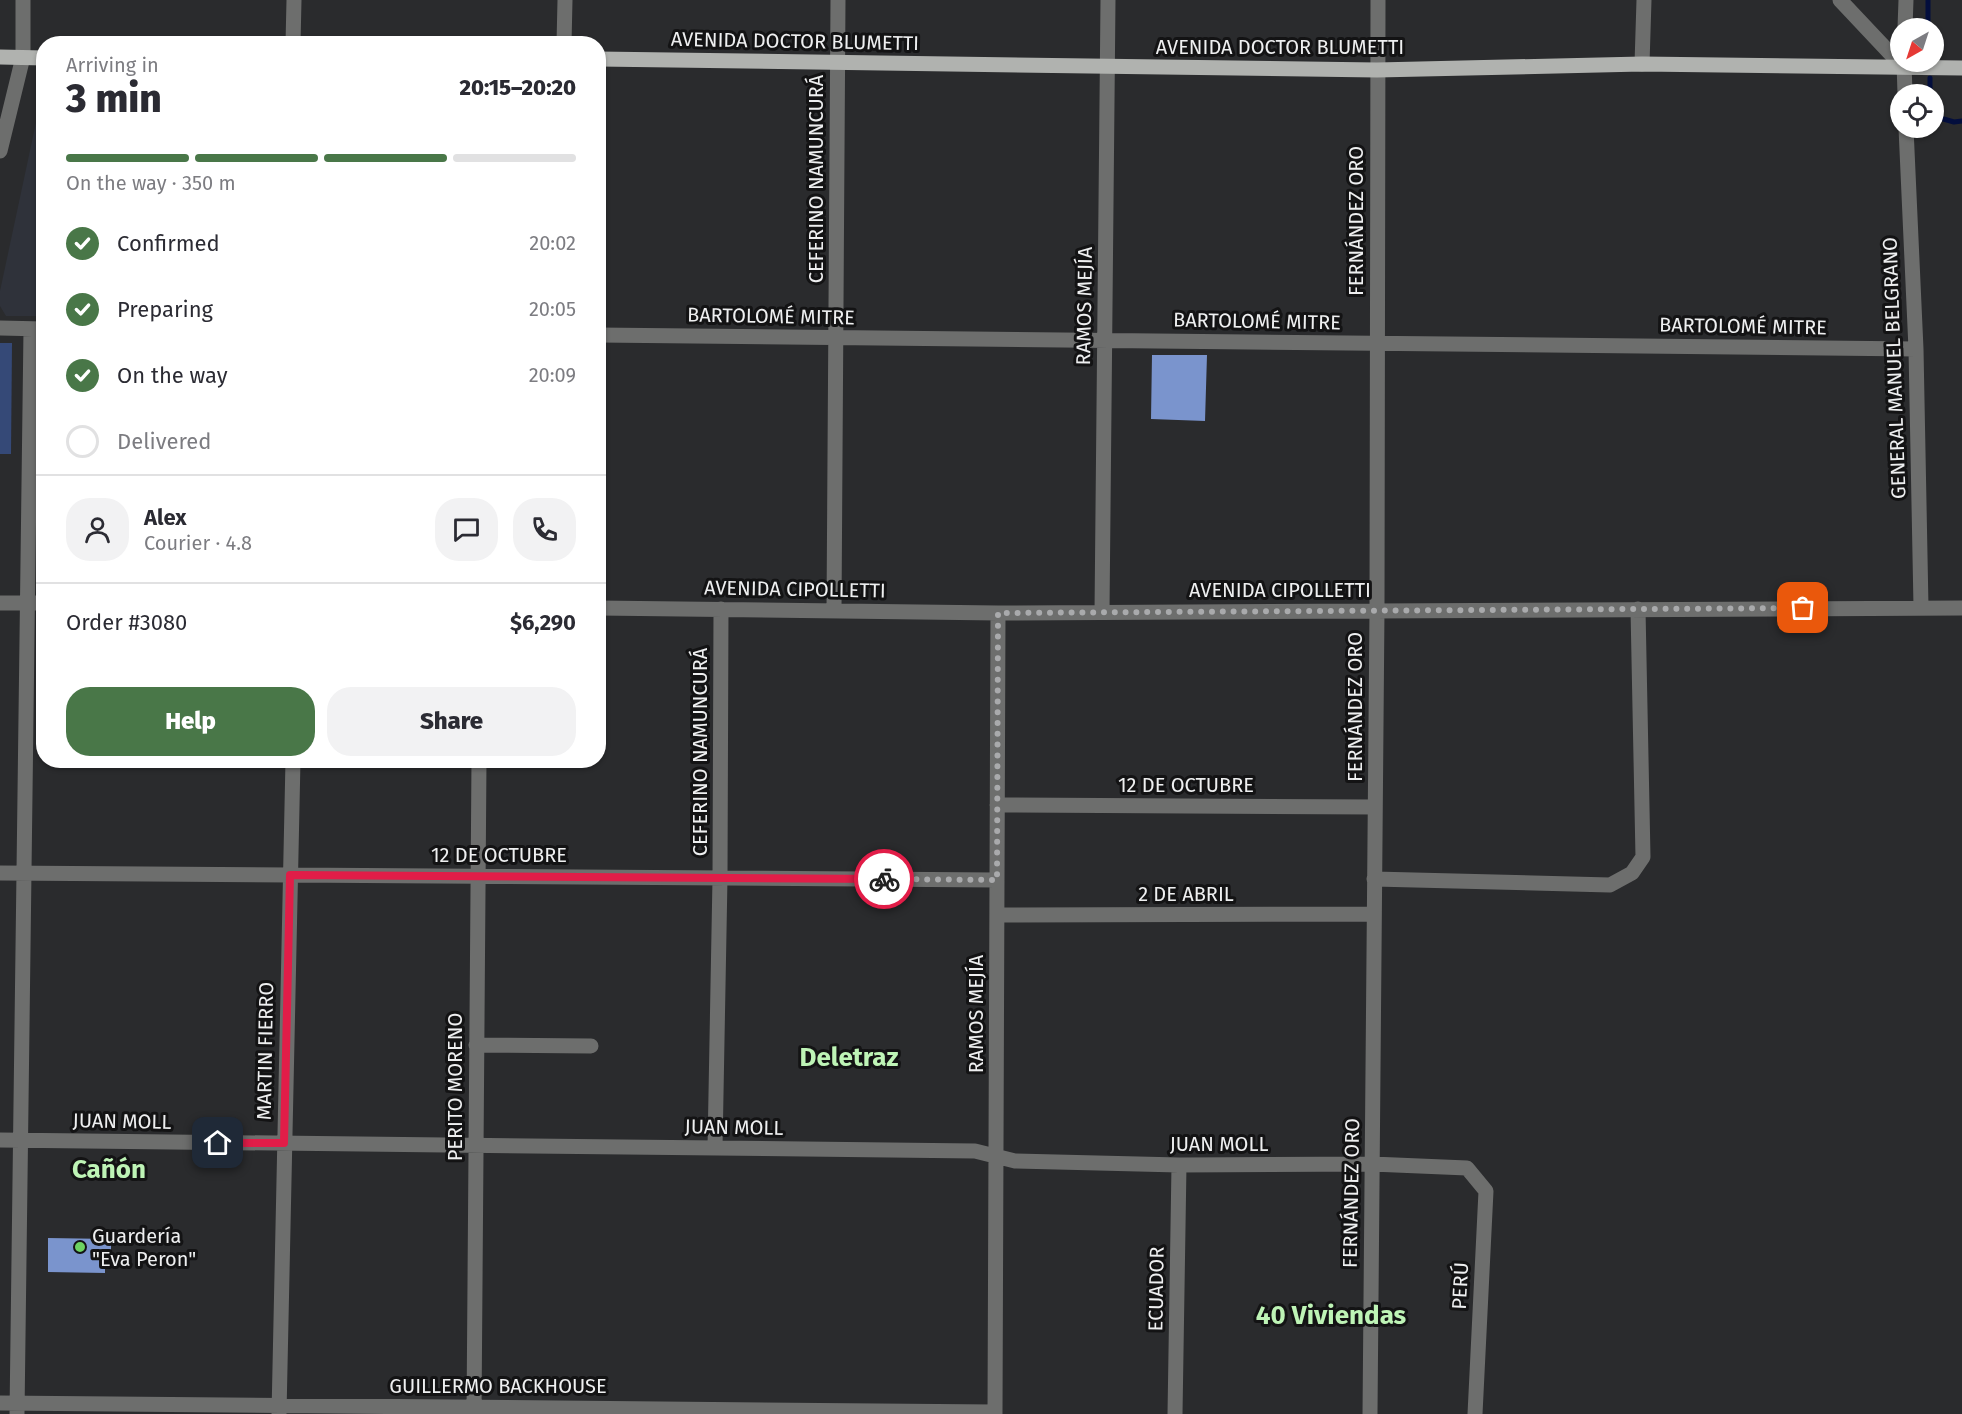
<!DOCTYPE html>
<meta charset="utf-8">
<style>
body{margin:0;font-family:"Fira Sans",sans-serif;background:#f2f2f3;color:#2b2b33;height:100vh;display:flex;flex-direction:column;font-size:22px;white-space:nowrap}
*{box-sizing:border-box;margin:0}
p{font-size:20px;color:#7c7c81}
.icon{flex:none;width:33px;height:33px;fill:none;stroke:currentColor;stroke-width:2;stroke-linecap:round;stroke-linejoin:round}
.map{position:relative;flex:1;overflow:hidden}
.details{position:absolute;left:36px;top:36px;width:570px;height:732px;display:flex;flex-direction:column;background:#fff;border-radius:24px;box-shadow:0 2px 4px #0004}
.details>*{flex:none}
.needle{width:39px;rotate:219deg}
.controls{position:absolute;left:1890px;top:18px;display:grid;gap:12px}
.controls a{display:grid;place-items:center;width:54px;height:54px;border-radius:50%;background:#fff;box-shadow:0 2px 4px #0004;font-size:30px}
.pin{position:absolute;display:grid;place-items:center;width:51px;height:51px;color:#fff;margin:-26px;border-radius:12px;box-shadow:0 3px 9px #0006}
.courier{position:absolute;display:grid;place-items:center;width:60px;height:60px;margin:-30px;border:4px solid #e11d48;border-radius:50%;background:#fff;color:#222;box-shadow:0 2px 8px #0007}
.head em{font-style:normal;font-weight:800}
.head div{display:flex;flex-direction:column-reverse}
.head{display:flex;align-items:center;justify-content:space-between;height:102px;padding:0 30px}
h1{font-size:39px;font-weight:800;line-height:45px}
.bar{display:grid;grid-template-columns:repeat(4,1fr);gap:9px 6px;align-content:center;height:72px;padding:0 30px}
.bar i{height:8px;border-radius:4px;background:#e1e1e2}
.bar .active{background:#497748}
.bar p{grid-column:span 4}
.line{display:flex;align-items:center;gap:15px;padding:0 30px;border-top:2px solid #e1e1e2}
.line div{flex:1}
.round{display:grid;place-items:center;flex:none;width:63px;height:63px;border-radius:24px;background:#f2f2f3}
ol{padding:0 30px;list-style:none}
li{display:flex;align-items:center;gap:18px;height:66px}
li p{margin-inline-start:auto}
li .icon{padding:6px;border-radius:50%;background:#497748;color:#fff;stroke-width:4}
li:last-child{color:#7c7c81}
li i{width:33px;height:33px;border:3px solid #e1e1e2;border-radius:50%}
.cta{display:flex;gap:12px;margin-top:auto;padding:12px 30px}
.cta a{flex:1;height:69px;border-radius:24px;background:#497748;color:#fff;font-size:24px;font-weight:800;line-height:69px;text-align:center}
.cta a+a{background:#f2f2f3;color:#2b2b33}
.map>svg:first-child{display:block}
.built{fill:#2f323a}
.green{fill:#354977}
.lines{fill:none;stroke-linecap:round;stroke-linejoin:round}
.stream{stroke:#030e3d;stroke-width:5}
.building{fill:#7a94cd}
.minor{stroke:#6d6e6d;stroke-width:15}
.major{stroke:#b0b2af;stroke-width:15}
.done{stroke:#a9aaac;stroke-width:6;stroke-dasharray:0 10.8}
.route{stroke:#e11d48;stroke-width:8}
.poi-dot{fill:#6dd361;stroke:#131314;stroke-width:2}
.labels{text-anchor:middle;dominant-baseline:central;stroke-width:6;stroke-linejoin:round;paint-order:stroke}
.street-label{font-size:20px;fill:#eeeff0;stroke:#131314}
.poi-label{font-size:20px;fill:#eeeff0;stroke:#131314;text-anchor:start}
.district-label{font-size:26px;font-weight:bold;fill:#bef4b6;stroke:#131314}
</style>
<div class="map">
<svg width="1962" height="1414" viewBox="0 0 1962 1414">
<rect width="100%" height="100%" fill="#2a2b2d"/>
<path class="built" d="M43,97V316H6L0,306V291L41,99Z"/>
<path class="green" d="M0,343H12L11,454H0Z"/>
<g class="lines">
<path class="stream" d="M1928,28V0
M1930,78V94
M1934,109L1940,118L1954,122L1962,121"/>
</g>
<path class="building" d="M1152,355H1207L1205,421L1151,419Z
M48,1238L111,1239V1256H105V1273L48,1272Z"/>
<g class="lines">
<path class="minor" d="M1840,0L1904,68
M1905,28L1906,0
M293,44L294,0
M564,44L565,0
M1904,62L1905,94
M1642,64L1644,0
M1906,128L1916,349L1921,607
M0,151L23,57V0
M0,328L44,329
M598,335L1916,349
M0,603H44
M598,608L998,613L1962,608
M834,610L838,0
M1102,612L1108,0
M997,805L1375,807
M0,873L997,880
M1374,879L1610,885L1632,873L1643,857L1638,609
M997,915L1374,914
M476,1045L591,1046
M0,1140L975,1151L1015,1161L1179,1165L1372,1164L1467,1168L1486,1191L1475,1414
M715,1148L720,878L721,609
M0,1403L995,1412
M17,1414L31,329
M279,1414L293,760
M474,1414L479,760
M995,1414L998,613
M1175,1414L1179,1165
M1370,1414L1377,610L1378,0"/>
<path class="major" d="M0,57L44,58
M598,59L1377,70L1642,64L1962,68"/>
</g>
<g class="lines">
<path class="done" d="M884,879L997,880L998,613L1803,608"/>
<path class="route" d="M218,1143H284L290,875L884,879"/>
</g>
<circle class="poi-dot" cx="80" cy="1247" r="6"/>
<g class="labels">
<g class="street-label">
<text transform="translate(795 41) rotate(1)">AVENIDA DOCTOR BLUMETTI</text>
<text x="1280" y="47">AVENIDA DOCTOR BLUMETTI</text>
<text transform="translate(816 179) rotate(-90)">CEFERINO NAMUNCURÁ</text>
<text transform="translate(1356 221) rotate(-90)">FERNÁNDEZ ORO</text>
<text transform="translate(1084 306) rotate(-89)">RAMOS MEJÍA</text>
<text transform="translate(771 316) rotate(1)">BARTOLOMÉ MITRE</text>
<text transform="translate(1257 321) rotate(1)">BARTOLOMÉ MITRE</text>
<text transform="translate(1743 326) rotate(1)">BARTOLOMÉ MITRE</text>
<text transform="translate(1894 368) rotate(-92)">GENERAL MANUEL BELGRANO</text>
<text transform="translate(795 589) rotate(1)">AVENIDA CIPOLLETTI</text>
<text x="1280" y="590">AVENIDA CIPOLLETTI</text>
<text transform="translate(1355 707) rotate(-90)">FERNÁNDEZ ORO</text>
<text transform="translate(700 752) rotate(-90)">CEFERINO NAMUNCURÁ</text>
<text x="1186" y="785">12 DE OCTUBRE</text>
<text x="499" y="855">12 DE OCTUBRE</text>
<text x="1186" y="894">2 DE ABRIL</text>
<text transform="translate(976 1014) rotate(-90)">RAMOS MEJÍA</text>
<text transform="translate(265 1051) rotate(-89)">MARTIN FIERRO</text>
<text transform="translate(455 1087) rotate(-90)">PERITO MORENO</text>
<text transform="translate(122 1121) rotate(1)">JUAN MOLL</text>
<text transform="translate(734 1127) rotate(1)">JUAN MOLL</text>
<text x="1219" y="1144">JUAN MOLL</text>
<text transform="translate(1351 1193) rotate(-89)">FERNÁNDEZ ORO</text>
<text transform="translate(1460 1286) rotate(-87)">PERÚ</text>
<text transform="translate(1156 1289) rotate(-89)">ECUADOR</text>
<text x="498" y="1386">GUILLERMO BACKHOUSE</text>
</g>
<g class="poi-label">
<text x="92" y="1236">Guardería<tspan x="92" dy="23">"Eva Peron"</tspan></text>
</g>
<g class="district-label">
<text x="849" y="1057">Deletraz</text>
<text x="109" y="1169">Cañón</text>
<text x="1331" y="1315">40 Viviendas</text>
</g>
</g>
</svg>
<div class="controls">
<a><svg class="needle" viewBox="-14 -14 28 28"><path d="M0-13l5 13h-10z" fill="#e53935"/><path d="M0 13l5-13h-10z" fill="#7c7c81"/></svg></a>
<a><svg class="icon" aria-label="locate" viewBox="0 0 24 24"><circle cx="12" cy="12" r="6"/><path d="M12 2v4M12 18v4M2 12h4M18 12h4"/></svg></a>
</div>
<div class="pin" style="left:1803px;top:608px;background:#ea580c"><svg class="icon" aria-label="bag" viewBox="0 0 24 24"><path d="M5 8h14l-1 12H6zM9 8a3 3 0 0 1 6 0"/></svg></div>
<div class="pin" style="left:218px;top:1143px;background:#1f2937"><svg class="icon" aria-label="home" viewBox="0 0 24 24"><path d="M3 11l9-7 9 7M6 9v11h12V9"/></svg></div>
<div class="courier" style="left:884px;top:879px"><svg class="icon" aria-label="bike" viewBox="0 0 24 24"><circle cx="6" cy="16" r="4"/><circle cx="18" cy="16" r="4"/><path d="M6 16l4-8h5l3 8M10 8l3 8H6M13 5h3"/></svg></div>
<section class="details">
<div class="head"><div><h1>3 min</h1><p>Arriving in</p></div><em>20:15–20:20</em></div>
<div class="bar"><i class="active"></i><i class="active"></i><i class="active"></i><i></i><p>On the way · 350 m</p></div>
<ol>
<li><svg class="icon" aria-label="check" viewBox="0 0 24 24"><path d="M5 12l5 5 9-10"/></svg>Confirmed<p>20:02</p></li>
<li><svg class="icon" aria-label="check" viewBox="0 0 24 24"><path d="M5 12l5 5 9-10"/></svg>Preparing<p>20:05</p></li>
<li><svg class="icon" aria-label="check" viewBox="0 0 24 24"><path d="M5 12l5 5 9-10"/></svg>On the way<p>20:09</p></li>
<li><i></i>Delivered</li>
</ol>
<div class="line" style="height:108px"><a class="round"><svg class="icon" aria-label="person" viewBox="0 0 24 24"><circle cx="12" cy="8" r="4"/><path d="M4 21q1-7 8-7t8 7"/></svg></a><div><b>Alex</b><p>Courier · 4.8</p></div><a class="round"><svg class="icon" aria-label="chat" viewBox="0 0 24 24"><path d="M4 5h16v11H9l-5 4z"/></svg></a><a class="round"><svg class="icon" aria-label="phone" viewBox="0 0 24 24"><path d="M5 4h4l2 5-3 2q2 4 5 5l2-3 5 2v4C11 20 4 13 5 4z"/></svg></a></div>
<div class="line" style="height:78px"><div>Order #3080</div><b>$6,290</b></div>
<div class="cta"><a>Help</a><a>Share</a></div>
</section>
</div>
